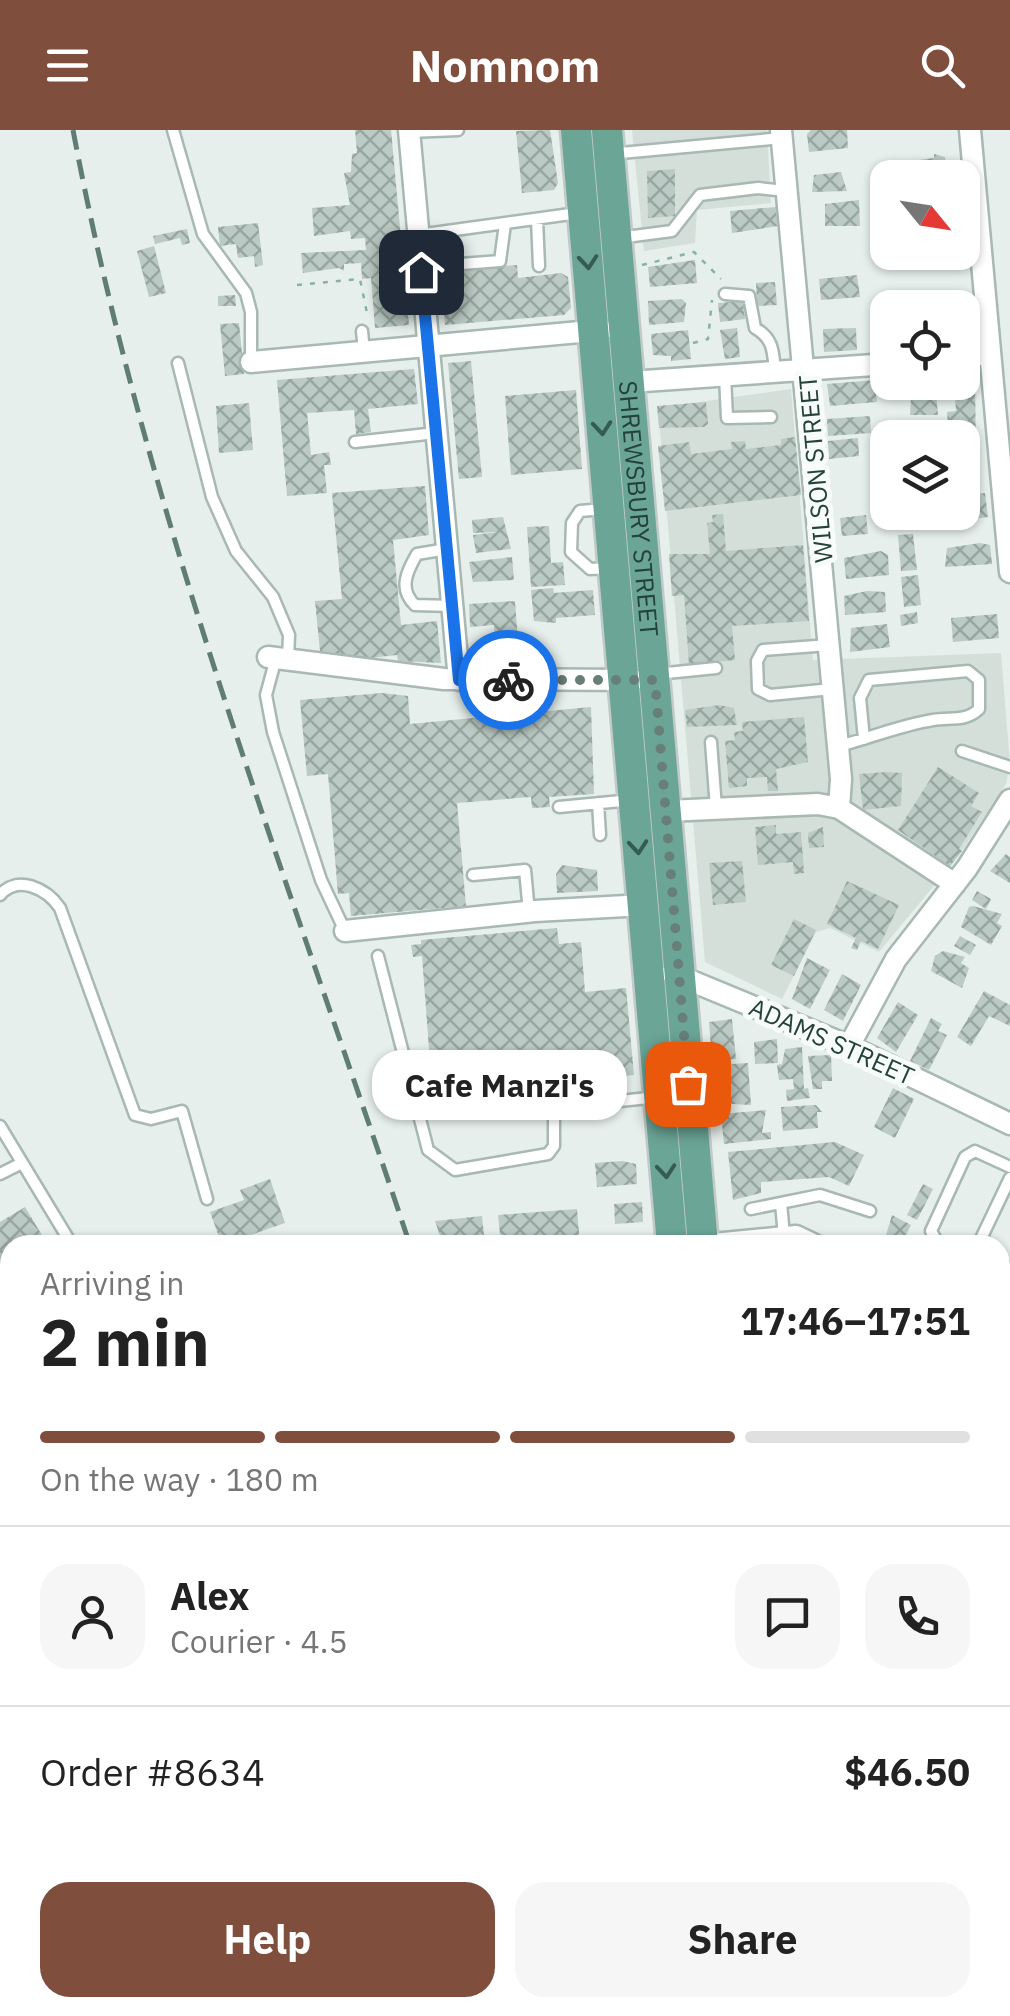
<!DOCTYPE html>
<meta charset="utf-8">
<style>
body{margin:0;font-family:"IBM Plex Sans",sans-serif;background:#f6f6f6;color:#222;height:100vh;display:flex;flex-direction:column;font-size:38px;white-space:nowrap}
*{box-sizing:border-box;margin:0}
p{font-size:32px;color:#767676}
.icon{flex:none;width:55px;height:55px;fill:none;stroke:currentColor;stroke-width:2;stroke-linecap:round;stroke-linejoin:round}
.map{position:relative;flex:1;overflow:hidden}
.details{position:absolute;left:0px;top:1105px;width:1010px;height:782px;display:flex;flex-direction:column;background:#fff;border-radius:30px 30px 0 0;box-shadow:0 2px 8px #0004}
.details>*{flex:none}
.needle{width:65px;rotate:120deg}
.buttons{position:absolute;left:870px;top:30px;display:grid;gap:20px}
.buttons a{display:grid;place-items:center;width:110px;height:110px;border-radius:20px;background:#fff;box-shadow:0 2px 8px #0004;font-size:50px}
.pin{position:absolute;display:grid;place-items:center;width:85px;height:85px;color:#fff;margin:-42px;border-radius:20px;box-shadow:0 5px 15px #0006}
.courier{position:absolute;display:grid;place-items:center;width:100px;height:100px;margin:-50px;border:8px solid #1a73e8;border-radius:50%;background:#fff;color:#222;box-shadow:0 2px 12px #0007}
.bubble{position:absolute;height:70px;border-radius:30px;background:#fff;box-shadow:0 2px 8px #0004;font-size:32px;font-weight:700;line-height:70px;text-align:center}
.summary em{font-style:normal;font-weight:700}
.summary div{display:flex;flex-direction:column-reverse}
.summary{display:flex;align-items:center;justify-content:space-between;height:170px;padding:0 40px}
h1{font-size:65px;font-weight:700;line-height:75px}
.bar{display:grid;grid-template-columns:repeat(4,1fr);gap:15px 10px;align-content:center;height:120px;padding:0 40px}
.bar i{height:12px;border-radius:8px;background:#e0e0e0}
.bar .selected{background:#804e3d}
.bar p{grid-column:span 4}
.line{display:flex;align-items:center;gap:25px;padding:0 40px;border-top:2px solid #e0e0e0}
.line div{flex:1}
.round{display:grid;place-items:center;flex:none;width:105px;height:105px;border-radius:30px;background:#f6f6f6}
.cta{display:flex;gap:20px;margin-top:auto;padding:20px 40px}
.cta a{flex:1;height:115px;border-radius:30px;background:#804e3d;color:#fff;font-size:40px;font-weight:700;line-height:115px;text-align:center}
.cta a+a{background:#f6f6f6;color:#222}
header{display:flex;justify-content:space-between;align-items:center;height:130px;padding:0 40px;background:#804e3d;color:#fff;font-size:45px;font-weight:700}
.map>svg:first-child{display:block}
.built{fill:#d4dfda}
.building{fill:url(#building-cross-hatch)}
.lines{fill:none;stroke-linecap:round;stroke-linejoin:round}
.service-casing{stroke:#a8b8b2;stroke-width:15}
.minor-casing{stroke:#a8b8b2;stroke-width:25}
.primary-casing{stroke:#c2cac8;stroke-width:35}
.path{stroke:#86b3a5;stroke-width:2.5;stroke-dasharray:5 8;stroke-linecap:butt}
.service{stroke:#fff;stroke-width:10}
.minor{stroke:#fff;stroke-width:20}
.primary{stroke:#6aa596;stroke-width:30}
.rail{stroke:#5f7d75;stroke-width:5;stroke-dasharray:20 10;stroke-linecap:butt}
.oneway{stroke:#365b51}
.done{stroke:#687f78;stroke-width:10;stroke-dasharray:0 18}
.route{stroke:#1a73e8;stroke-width:12}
.labels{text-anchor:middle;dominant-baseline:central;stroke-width:10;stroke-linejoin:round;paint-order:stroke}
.street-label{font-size:25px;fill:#24423a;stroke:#f7fbf9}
</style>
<header><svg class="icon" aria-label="menu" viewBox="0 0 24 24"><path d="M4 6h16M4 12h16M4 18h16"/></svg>Nomnom<svg class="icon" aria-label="search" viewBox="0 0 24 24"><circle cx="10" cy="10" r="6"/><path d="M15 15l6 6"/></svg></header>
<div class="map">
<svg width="1010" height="1886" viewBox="0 0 1010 1886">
<defs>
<pattern id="building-cross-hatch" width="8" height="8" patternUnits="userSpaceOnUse" patternTransform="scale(2.5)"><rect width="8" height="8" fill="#bbcac4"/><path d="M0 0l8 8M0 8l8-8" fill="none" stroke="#98a6a0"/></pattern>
</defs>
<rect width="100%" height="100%" fill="#e6efeb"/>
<path class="built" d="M632,0H767L771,73L697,80L695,113L644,121Z
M791,259L813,530L1001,523L1010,634L1006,654L957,728L879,822L830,798L816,802L782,869L705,832L658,278Z"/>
<path class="building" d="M355,0H391L409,195L375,198L371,148L362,149L361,133L344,134V141L339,138L303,143L301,123L366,120L365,108L351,109L350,101L314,106L312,78L350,75L344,43L351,42L352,24L357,23Z
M550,0L558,53L554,60L522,63L516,1Z
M811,0H847L848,18L809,22L807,4Z
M934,24L945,27L947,48H913L911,31L934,28Z
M675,39V86L648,88L647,41Z
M841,42L847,61L812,62L814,45Z
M859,70L860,96H825V74Z
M776,77L778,96L732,103L730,81Z
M258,93L263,135L255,137L254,126L238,128L236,114L220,116L218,97Z
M187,99L190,113L182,115L180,108L155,114L153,106Z
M154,116L166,163L149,167L137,121Z
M452,128L453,140L517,135L518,148L561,143L568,147L571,178L564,185L445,195L440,142L442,129Z
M695,130L697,153L650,157L648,137Z
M857,145L860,167L821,170L819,149Z
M775,152L777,175L757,176L756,153Z
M969,163L970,173H965L969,203L962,204V178H943L941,166Z
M235,165L236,176H218V166Z
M682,169L686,173L684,192L649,195L648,171Z
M743,171L745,189L720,192L718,173Z
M239,193L244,244L225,246L220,194Z
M737,198L740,227L725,229L720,200Z
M856,198L857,220L824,222L823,199Z
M688,200L691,229L671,231V226L653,225L651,204Z
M471,231L482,347L459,349L448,233Z
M414,239L418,274L368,279L371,302L356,304L354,280L307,283L311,325L329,322L331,335H324L327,363L287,366L277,250Z
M875,250L877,272L830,276L827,254Z
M975,250L976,318L962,319V308H949L947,282L956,281L954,252Z
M912,252H935L938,285H910Z
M576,260L582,339L511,345L505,266Z
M706,272L708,294L704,297L659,298L657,276Z
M249,273L253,320L219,323L216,276Z
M870,286L871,303L828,306L827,289Z
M795,307L801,365L665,381L658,316L689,312L691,324L732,319L731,312L745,311L746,319L781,315V309Z
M858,308L859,326L829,329L828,311Z
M425,356L429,405L393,410L401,495L437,491L441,533L398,531L397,525L370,528L320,521L315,471L342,469L332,363Z
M985,363L988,387L944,393L943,382H962V366Z
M723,384L726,421L803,415L809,491L732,496L735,530L689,534L684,465L672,466L669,424H710L707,393L713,392L712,385Z
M866,385L868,404L842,406L840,388Z
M503,387L511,419L476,423L473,405L499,402L473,403L472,390Z
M549,396L551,433L563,432L565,455L531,457L527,397Z
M913,404L917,440L901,441L898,405Z
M980,413L990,415L992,434L945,437L947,418Z
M881,421L888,425L889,445L846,449L844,428Z
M512,427L514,450L473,452L469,432Z
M918,445L921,475L904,477L901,447Z
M553,458L554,463L593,460L595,485L556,488V493L534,491L531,460Z
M867,461L885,462L886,482L845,485L844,466Z
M515,471L518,511L495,512L494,495L470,497L469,474Z
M917,482L918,493L901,496L900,485Z
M997,484L999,508L953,512L951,488Z
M887,494L890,517L850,522L851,498Z
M382,563L408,566L410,594L591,577L594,664L549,667L550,677L532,678L531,667L457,673L466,776L351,786L349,763L338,764L328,644L307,646L300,570Z
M719,575L734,578L737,595L687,597L685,580Z
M804,587L808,632L776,639L778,661H768L767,647L747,648V656L729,658L725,611L735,610L734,602L743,601L742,592Z
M938,637L979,663L971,676L982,682L959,719L962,721L950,736L898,700Z
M887,642L902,643L901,676L863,680L859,644Z
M776,695V704L801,702L804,743L794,744L793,732L758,735L755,697Z
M823,697L824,717L809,718L808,703Z
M1006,724L1010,727V753L990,741Z
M742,731L746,772L713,775L709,733Z
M562,735L597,740L598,761L557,763L556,744Z
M847,751L899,775L878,819L861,811L857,820L851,818L856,808L827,794Z
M977,761L991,769L986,779L972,770Z
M973,776L1002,784L997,793L1002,796L991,815L961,797L969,777Z
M794,789L816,800L794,846L771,835Z
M557,798L559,814L581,812L585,862L626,858L634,945L434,965L432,950L423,951L422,933L430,932L422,826L413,827L411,815L421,814V810Z
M960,806L976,815L970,825L954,816Z
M943,821L965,827L961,833L969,838L962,858L931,841L935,826Z
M807,828L830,840L810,879L792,869Z
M842,844L861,855L843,891L824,880Z
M984,861L1010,875V896L989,886L971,916L957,907Z
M898,872L918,885L896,922L877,908Z
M931,888L942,894L938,901L947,905L929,940L910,931Z
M732,889L736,929L712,931L709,892Z
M777,909L778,933L755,934L754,912Z
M802,917L804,959L808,958L810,968L787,971L786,960L794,959L793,949L779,950L777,935L782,934L785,919Z
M831,925L832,951H822V959H813L808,926Z
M748,933L751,975L715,973V935Z
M893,958L914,969L895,1008L874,997Z
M816,975L822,982H817L818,998L783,1001L781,977Z
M766,980L762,1003L771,1002V1009L724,1014L721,984Z
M835,1012L864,1025L849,1056L829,1047L761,1052V1063L733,1070L728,1022Z
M622,1031L636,1034L637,1054L597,1057L595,1033Z
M270,1049L285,1093L222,1115L210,1082L244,1070L240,1060Z
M923,1054L933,1059L917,1090L907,1085Z
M642,1072L643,1092L615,1094L614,1074Z
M25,1077L48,1115H10V1146L0,1152V1092Z
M577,1079L580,1115H501L498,1085Z
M892,1085L911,1095L901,1115H883Z
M482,1086L485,1115H443L435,1091Z
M639,1108L640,1115H608L607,1111Z
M1000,1226L1010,1231V1246L1000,1267Z
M10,1428V1493L0,1477V1434Z
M1000,1432L1010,1436L1007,1471L1000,1468Z
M10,1533V1594L0,1600V1539Z
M1002,1616L1010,1619V1654L1000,1650Z
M1006,1714L1010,1716V1759L1000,1756V1732Z
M1000,1826L1010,1830L1004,1852L1000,1851Z
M6,1828L10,1859L4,1863L0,1833Z
M226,1878H250L255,1886H231Z
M451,1878H474L480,1886H453Z
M494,1878H520L522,1880L499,1886Z
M862,1878H886L889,1879L886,1886H859Z"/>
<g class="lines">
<g class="service-casing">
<path id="service" d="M173,0L203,104L246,163L251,182V232
M409,2L458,0
M610,24L782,8
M537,89L539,136
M450,101L453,124L461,134L500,131L505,94
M418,105L578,83
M618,108L672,101L700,65L758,58L786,61
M725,164L749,166L755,198C774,209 773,222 775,242
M362,201L364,222
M178,233L212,367L236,421L273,467L289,505L288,529
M725,246L727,288L771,287
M355,312L436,303
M604,379L580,381L572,393L571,422L590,439L611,438
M447,419L417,424C407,441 398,459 415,475L452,476
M829,515L763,520L757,531L758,559L770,565L832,559
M276,528L266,565L273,602L321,750L345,801
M657,544L716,538
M711,612L716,678
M839,616C870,608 901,595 933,590C950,587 966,592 979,579V550L968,541L869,550L860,568L864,609
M962,621L1010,637
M598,673L600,705
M559,677L632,670
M473,745L525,740L529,782
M0,765C18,744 47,759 60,778L135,985L151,989L182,981L207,1069
M378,826L428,1020L455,1040L548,1024L554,1016V985L562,977L658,967
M0,996L72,1115
M0,1044L22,1033
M781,1073L784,1106
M751,1079L820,1065L870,1081
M939,1115L931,1101L965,1027L975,1021L1010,1037
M978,1115L1010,1048
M0,1640L10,1634
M654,1886V1878"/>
</g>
<g class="minor-casing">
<path id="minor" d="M409,0L459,550
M781,0L841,649L839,678
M970,0L1010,442
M962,227L988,224
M251,232L602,200
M630,252L888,234
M268,527L444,549L634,550
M668,681L818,674L839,678L955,754
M345,801L535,781L644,775
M672,843L849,916L1010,994
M849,916L896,829L967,738L1010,670
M703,1115L796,1106L815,1115
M1000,1201L1010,1206
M1000,1499L1010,1503
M1000,1686L1010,1689
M541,1878L543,1886
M972,1878L997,1886
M154,1886L168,1878"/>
</g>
<g class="primary-casing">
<g id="primary">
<path d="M576,0L672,1115"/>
<path id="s1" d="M607,0L703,1115"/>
<path d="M709,1878L710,1886"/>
<path d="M741,1878V1886"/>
</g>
</g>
<path class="path" d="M642,135L694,122L721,149
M297,155L360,149L368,188
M693,213L708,209L712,170
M1010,1130L1006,1137L1010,1142
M1000,1150L1003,1143
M0,1221L2,1218
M0,1284L10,1302
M0,1515L10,1509"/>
<use href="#service" class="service"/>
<use href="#minor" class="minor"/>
<use href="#primary" class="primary"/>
<path class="rail" d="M73,0C145,382 287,747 410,1115
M585,1886V1878"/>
</g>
<defs><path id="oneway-chevron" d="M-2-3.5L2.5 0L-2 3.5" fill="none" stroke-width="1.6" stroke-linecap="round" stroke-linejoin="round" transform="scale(2.5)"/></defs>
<g class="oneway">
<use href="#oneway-chevron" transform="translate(588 132) rotate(85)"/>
<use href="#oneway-chevron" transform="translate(602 298) rotate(85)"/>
<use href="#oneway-chevron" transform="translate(638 717) rotate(85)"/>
<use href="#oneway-chevron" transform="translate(666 1041) rotate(85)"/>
</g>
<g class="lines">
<path class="done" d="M508,550H655L688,954"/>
<path class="route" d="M421,142L459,550H508"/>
</g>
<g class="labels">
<g class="street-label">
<text transform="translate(815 339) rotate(-95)">WILSON STREET</text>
<text stroke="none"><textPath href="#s1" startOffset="380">SHREWSBURY STREET</textPath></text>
<text transform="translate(832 911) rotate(24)">ADAMS STREET</text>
</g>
</g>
</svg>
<div class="buttons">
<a><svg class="needle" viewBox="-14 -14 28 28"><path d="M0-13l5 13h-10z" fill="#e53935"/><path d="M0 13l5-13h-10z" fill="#767676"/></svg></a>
<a><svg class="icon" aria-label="locate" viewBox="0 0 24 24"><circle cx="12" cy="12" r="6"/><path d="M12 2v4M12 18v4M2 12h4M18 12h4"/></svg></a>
<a><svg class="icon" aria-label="layers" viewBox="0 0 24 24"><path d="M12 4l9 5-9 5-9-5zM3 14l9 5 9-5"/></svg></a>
</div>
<div class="pin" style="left:688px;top:954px;background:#ea580c"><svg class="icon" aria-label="bag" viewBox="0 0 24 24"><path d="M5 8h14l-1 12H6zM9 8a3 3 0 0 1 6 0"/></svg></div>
<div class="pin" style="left:421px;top:142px;background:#1f2937"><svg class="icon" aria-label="home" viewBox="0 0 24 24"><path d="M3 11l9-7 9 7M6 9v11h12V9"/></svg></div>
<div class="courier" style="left:508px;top:550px"><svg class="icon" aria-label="bike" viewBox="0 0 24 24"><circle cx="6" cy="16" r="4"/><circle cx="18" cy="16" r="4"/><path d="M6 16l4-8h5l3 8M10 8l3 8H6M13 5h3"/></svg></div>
<div class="bubble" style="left:372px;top:920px;width:255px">Cafe Manzi's</div>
<section class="details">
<div class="summary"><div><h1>2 min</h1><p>Arriving in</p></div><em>17:46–17:51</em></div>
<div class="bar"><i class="selected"></i><i class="selected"></i><i class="selected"></i><i></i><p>On the way · 180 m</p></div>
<div class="line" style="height:180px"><a class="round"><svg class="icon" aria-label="person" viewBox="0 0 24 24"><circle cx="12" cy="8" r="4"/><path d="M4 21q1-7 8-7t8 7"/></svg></a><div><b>Alex</b><p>Courier · 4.5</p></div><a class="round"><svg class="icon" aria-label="chat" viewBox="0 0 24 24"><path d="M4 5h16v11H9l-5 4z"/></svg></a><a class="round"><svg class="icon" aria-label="phone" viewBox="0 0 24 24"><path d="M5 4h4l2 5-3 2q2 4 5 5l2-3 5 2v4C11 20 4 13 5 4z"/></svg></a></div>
<div class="line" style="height:130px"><div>Order #8634</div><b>$46.50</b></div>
<div class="cta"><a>Help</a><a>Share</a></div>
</section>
</div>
